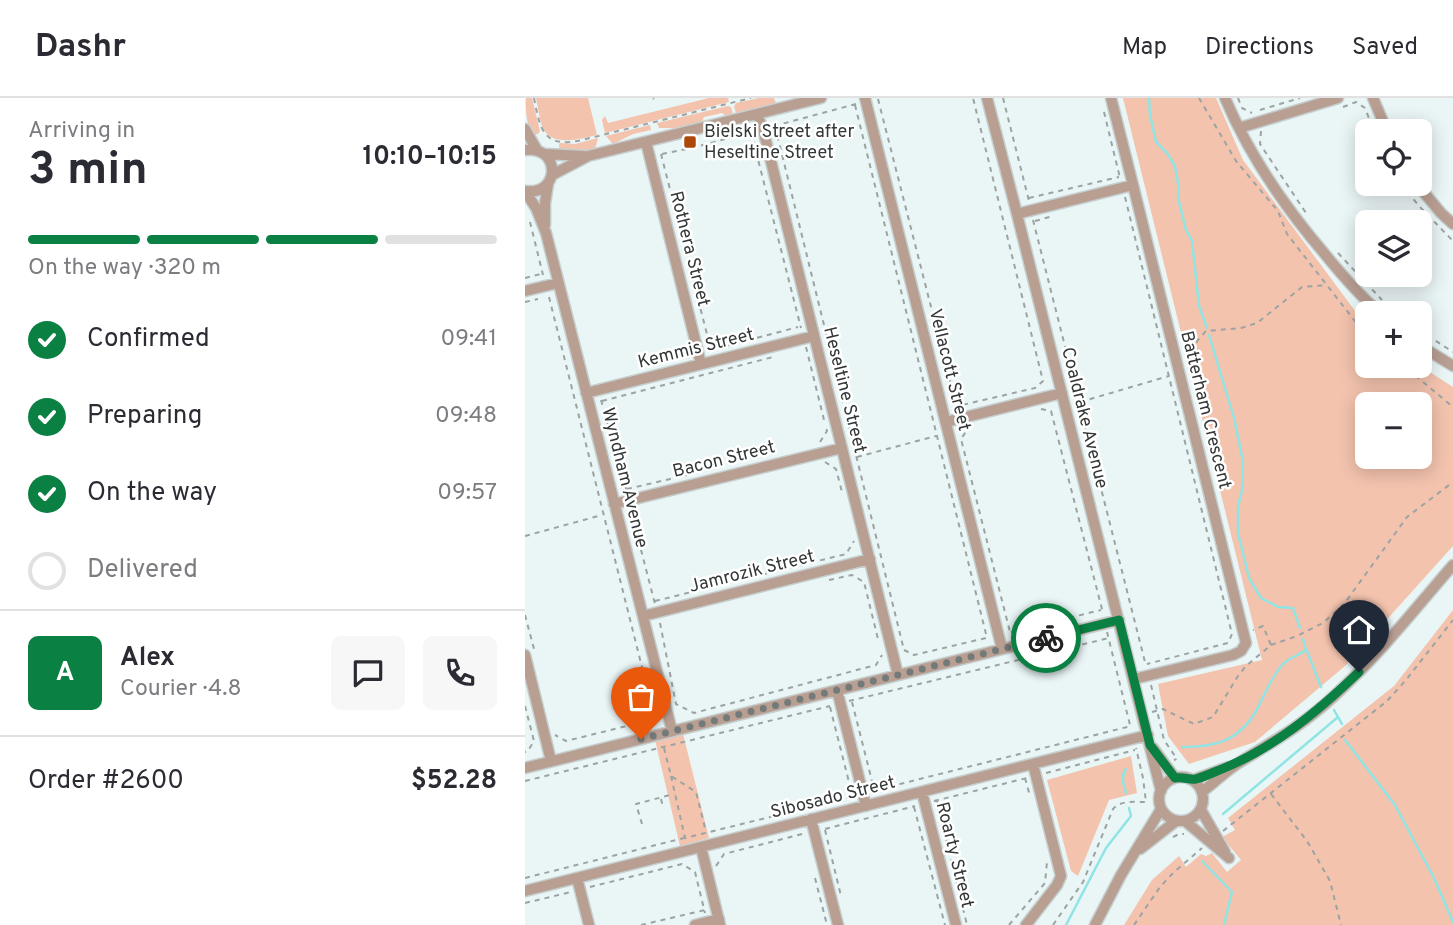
<!DOCTYPE html>
<meta charset="utf-8">
<style>
body{margin:0;font-family:Overpass,sans-serif;background:#f7f7f7;color:#2b2b33;height:100vh;display:flex;flex-direction:column;font-size:26px;white-space:nowrap}
*{box-sizing:border-box;margin:0}
p{font-size:23px;color:#7c7c81}
.icon{flex:none;width:38px;height:38px;fill:none;stroke:currentColor;stroke-width:2;stroke-linecap:round;stroke-linejoin:round}
.map{position:relative;flex:1;overflow:hidden}
.panel{display:flex;flex-direction:column;background:#fff;width:525px}
.panel>*{flex:none}
.buttons{position:absolute;left:830px;top:21px;display:grid;gap:14px}
.buttons a{display:grid;place-items:center;width:77px;height:77px;border-radius:10px;background:#fff;box-shadow:0 4px 18px #0003;font-size:35px}
.pin{position:absolute;display:grid;place-items:center;width:60px;height:60px;color:#fff;margin:-72px -30px;border-radius:50% 50% 50% 0;rotate:-45deg;box-shadow:0 0 7px #0007}
.pin .icon{rotate:45deg}
.courier{position:absolute;display:grid;place-items:center;width:70px;height:70px;margin:-35px;border:5px solid #0b8043;border-radius:50%;background:#fff;color:#222;box-shadow:0 2px 9px #0007}
.summary em{font-style:normal;font-weight:700}
.summary div{display:flex;flex-direction:column-reverse}
.summary{display:flex;align-items:center;justify-content:space-between;height:119px;padding:0 28px}
h1{font-size:46px;font-weight:700;line-height:52px}
.bar{display:grid;grid-template-columns:repeat(4,1fr);gap:10px 7px;align-content:center;height:84px;padding:0 28px}
.bar i{height:9px;border-radius:5px;background:#e1e1e2}
.bar .selected{background:#0b8043}
.bar p{grid-column:span 4}
.line{display:flex;align-items:center;gap:18px;padding:0 28px;border-top:2px solid #e1e1e2}
.line div{flex:1}
.round{display:grid;place-items:center;flex:none;width:74px;height:74px;border-radius:10px;background:#f7f7f7}
ol{padding:0 28px;list-style:none}
li{display:flex;align-items:center;gap:21px;height:77px}
li p{margin-inline-start:auto}
li .icon{padding:7px;border-radius:50%;background:#0b8043;color:#fff;stroke-width:4}
li:last-child{color:#7c7c81}
li i{width:38px;height:38px;border:4px solid #e1e1e2;border-radius:50%}
header{display:flex;align-items:center;gap:42px;box-sizing:border-box;height:98px;padding:0 35px;background:#fff;border-bottom:2px solid #e1e1e2}
header strong{font-size:33px}
nav{display:flex;gap:38px;margin-inline-start:auto;font-size:24px}
main{display:flex;flex:1;min-height:0}
.map>svg:first-child{display:block}
.green{fill:#f3c3ae;fill-rule:evenodd}
.lines{fill:none;stroke-linecap:round;stroke-linejoin:round}
.stream{stroke:#8fe4e4;stroke-width:2.5}
.minor-casing{stroke:#c5cfcf;stroke-width:13}
.path{stroke:#9ba3a3;stroke-width:2;stroke-dasharray:5 5;stroke-linecap:butt}
.minor{stroke:#b99e92;stroke-width:10}
.done{stroke:#737a7a;stroke-width:7;stroke-dasharray:0 12.6}
.route{stroke:#0b8043;stroke-width:9}
.poi-dot{fill:#ab480a;stroke:#fff;stroke-width:2.5}
.labels{text-anchor:middle;dominant-baseline:central;stroke-width:5;stroke-linejoin:round;paint-order:stroke}
.poi-label{font-size:18px;fill:#333737;stroke:#fff;text-anchor:start}
.street-label{font-size:18px;fill:#333737;stroke:#fff}
</style>
<header>
<strong>Dashr</strong>
<nav><a>Map</a><a>Directions</a><a>Saved</a></nav>
</header>
<main>
<section class="panel">
<div class="summary"><div><h1>3 min</h1><p>Arriving in</p></div><em>10:10–10:15</em></div>
<div class="bar"><i class="selected"></i><i class="selected"></i><i class="selected"></i><i></i><p>On the way · 320 m</p></div>
<ol>
<li><svg class="icon" aria-label="check" viewBox="0 0 24 24"><path d="M5 12l5 5 9-10"/></svg>Confirmed<p>09:41</p></li>
<li><svg class="icon" aria-label="check" viewBox="0 0 24 24"><path d="M5 12l5 5 9-10"/></svg>Preparing<p>09:48</p></li>
<li><svg class="icon" aria-label="check" viewBox="0 0 24 24"><path d="M5 12l5 5 9-10"/></svg>On the way<p>09:57</p></li>
<li><i></i>Delivered</li>
</ol>
<div class="line" style="height:126px"><b class="round" style="background:#0b8043;color:#fff">A</b><div><b>Alex</b><p>Courier · 4.8</p></div><a class="round"><svg class="icon" aria-label="chat" viewBox="0 0 24 24"><path d="M4 5h16v11H9l-5 4z"/></svg></a><a class="round"><svg class="icon" aria-label="phone" viewBox="0 0 24 24"><path d="M5 4h4l2 5-3 2q2 4 5 5l2-3 5 2v4C11 20 4 13 5 4z"/></svg></a></div>
<div class="line" style="height:91px"><div>Order #2600</div><b>$52.28</b></div>
</section>
<div class="map">
<svg width="928" height="827" viewBox="0 0 928 827">
<rect width="100%" height="100%" fill="#eaf5f5"/>
<path class="green" d="M1,0H7L15,33L13,36L6,37C2,24 0,13 1,0Z
M11,0H63L72,37C55,41 25,50 17,28C14,19 13,9 11,0Z
M184,0H203L204,4L80,35L77,22L80,18L83,25Z
M234,0H249L251,5L211,15L209,9L211,5Z
M598,0H691L718,62L842,229V268L894,267L928,289V448L820,568L730,644L664,666L643,638L633,586L737,562ZM842,306H894V359H842Z
M203,8L206,9L208,16L201,18L197,15L179,19L177,24L152,30H134L132,25Z
M125,27L126,32L108,36L90,45H87L81,38Z
M73,40L70,51L52,54H35L34,47L35,45L50,46Z
M928,512V827H599L627,782L654,758L661,769L676,756L681,758L687,755L702,774L716,762L697,739L710,732L703,720L869,588Z
M158,636L184,740L155,748L130,642Z
M606,658L612,695L584,702L553,778L546,773L522,682Z"/>
<g class="lines">
<path class="stream" d="M624,0L625,17L631,44L642,55L650,68L654,91L653,100L661,132L667,143L674,208L682,230
M684,237L709,320L718,364L717,392L713,409V435L724,480L736,500L753,509L768,510L775,530
M782,553L796,589
M809,612L817,626
M820,642L870,707L909,780L928,824
M657,649C689,649 713,644 731,613C740,597 745,580 758,566C764,560 774,557 781,552L778,541
M601,671C595,678 599,687 601,695
M698,716L813,619
M677,763L707,794L699,827
M541,827L581,750L606,718L604,710"/>
<g class="minor-casing">
<path id="minor" d="M340,0L477,551
M462,0L492,116L636,693
M586,0L608,87
M700,0C724,57 759,108 799,155C816,176 834,197 855,215
M848,0L862,33
M232,16L238,31L373,577
M714,30L813,0
M0,31L12,52
M121,44L176,266
M0,52C36,47 36,98 0,93
M20,56L59,58
M27,77L63,58L296,0
M892,86L916,115L928,126
M0,93L11,110L21,135L147,633
M492,116L608,87L721,545L716,553L708,557L609,581
M20,127V105L23,86
M0,193L33,185
M894,247L928,268
M61,295L289,238
M421,324L537,295
M89,406L317,350
M118,518L345,461
M0,557L26,663
M312,592L341,708
M628,650L650,680
M0,670L594,522
M634 701a22 22 0 1 1 44 0a22 22 0 1 1-44 0Z
M668,682L703,669
M397,694L431,827
M677,694C690,684 702,672 715,664C749,643 779,626 808,599C852,559 889,512 928,467
M676,712L700,754
M286,721L313,827
M660,723L704,760
M176,749L195,827
M615,751L651,723
M52,780L64,827
M0,793L623,637
M170,827L194,821
M501,827L532,787L536,778L508,666
M570,827L596,777L636,711"/>
</g>
<path class="path" d="M9,0C15,31 18,51 57,42L226,0
M128,0L129,1
M478,0L504,103
M674,0L711,63L753,113L762,136L833,227L842,252
M713,0L717,10L727,15
M353,1L429,299L437,307L510,290L518,283L448,0
M330,7L462,540
M818,9L831,4L840,10L849,33
M735,12L775,0
M579,14L595,80
M249,28L331,6
M250,28L379,552
M736,33L735,46L781,115
M226,34L276,230
M136,56L186,252L273,229
M137,56L167,50L230,33
M876,86L894,108L928,143
M600,99L707,536L703,545L622,566
M504,100L594,79
M508,122L621,568
M510,123L528,118
M5,124L18,177
M813,155L857,202
M0,180L16,176
M24,199L128,613L118,624L41,643L30,637
M0,204L13,201
M894,232L928,254
M281,249L299,322
M873,268L886,274L928,309
M663,272L670,264L672,243L681,233L716,230L732,225L777,189L802,187
M76,302L102,394
M77,303L248,259
M555,304L644,278
M516,311L526,313L578,515
M447,328L444,329L436,341L485,534
M295,344L302,333L301,330
M332,359L411,338
M300,364L311,371L317,394
M102,391L171,375
M106,413L130,506
M0,438L77,417
M304,482L327,477L339,484L353,541
M130,503L321,456L329,443
M0,517L9,551
M135,525L151,606L169,615L351,567L357,557
M486,534L576,512
M582,534L606,631
M746,547L772,538L798,525L819,506L882,419L928,384
M379,552L389,557L461,540
M626,587L639,642L652,661L649,662
M324,603L584,540
M327,604L348,687L354,690
M0,608L9,643L3,653L0,654
M627,614L638,611L669,626L688,619L713,578L721,568L746,547L738,528L728,532
M139,650L146,678L171,694L181,734
M521,675L610,652
M146,678L160,740L322,700L326,692L305,609
M500,680L505,698
M0,683L305,608
M355,691L606,628
M746,696L782,743L805,783L816,827
M136,701L138,709
M409,703L502,680
M412,703L442,827
M389,709L420,827
M117,726L111,706L149,696
M300,731L390,708
M300,732L316,798
M698,733L862,603L881,582L928,522
M648,739L654,736H659
M191,768L199,756L281,735
M0,780L159,740
M290,780L302,827
M65,789L157,766L170,774L180,815
M0,805L46,794
M116,827L180,812
M484,827L520,785L522,764
M528,827L558,784L588,711C596,702 609,704 621,704L618,680L611,650
M609,827L635,789L648,775L677,750"/>
<use href="#minor" class="minor"/>
</g>
<g class="lines">
<path class="done" d="M116,641L521,540"/>
<path class="route" d="M521,540L594,522L625,647L650,680C658,679 665,682 671,681C678,679 685,676 692,673C747,652 792,614 834,574"/>
</g>
<rect class="poi-dot" x="158" y="37" width="14" height="14" rx="3.5"/>
<g class="labels">
<g class="poi-label">
<text x="179" y="34">Bielski Street after<tspan x="179" dy="21">Heseltine Street</tspan></text>
</g>
<g class="street-label">
<text transform="translate(164 151) rotate(76)">Rothera Street</text>
<text transform="translate(171 251) rotate(-14)">Kemmis Street</text>
<text transform="translate(424 272) rotate(76)">Vellacott Street</text>
<text transform="translate(319 292) rotate(76)">Heseltine Street</text>
<text transform="translate(680 312) rotate(76)">Batterham Crescent</text>
<text transform="translate(559 320) rotate(76)">Coaldrake Avenue</text>
<text transform="translate(199 362) rotate(-14)">Bacon Street</text>
<text transform="translate(99 380) rotate(76)">Wyndham Avenue</text>
<text transform="translate(227 474) rotate(-14)">Jamrozik Street</text>
<text transform="translate(308 700) rotate(-14)">Sibosado Street</text>
<text transform="translate(429 757) rotate(76)">Roarty Street</text>
</g>
</g>
</svg>
<div class="buttons">
<a><svg class="icon" aria-label="locate" viewBox="0 0 24 24"><circle cx="12" cy="12" r="6"/><path d="M12 2v4M12 18v4M2 12h4M18 12h4"/></svg></a>
<a><svg class="icon" aria-label="layers" viewBox="0 0 24 24"><path d="M12 4l9 5-9 5-9-5zM3 14l9 5 9-5"/></svg></a>
<a>+</a>
<a>−</a>
</div>
<div class="pin" style="left:116px;top:641px;background:#ea580c"><svg class="icon" aria-label="bag" viewBox="0 0 24 24"><path d="M5 8h14l-1 12H6zM9 8a3 3 0 0 1 6 0"/></svg></div>
<div class="pin" style="left:834px;top:574px;background:#1f2937"><svg class="icon" aria-label="home" viewBox="0 0 24 24"><path d="M3 11l9-7 9 7M6 9v11h12V9"/></svg></div>
<div class="courier" style="left:521px;top:540px"><svg class="icon" aria-label="bike" viewBox="0 0 24 24"><circle cx="6" cy="16" r="4"/><circle cx="18" cy="16" r="4"/><path d="M6 16l4-8h5l3 8M10 8l3 8H6M13 5h3"/></svg></div>
</div>
</main>
